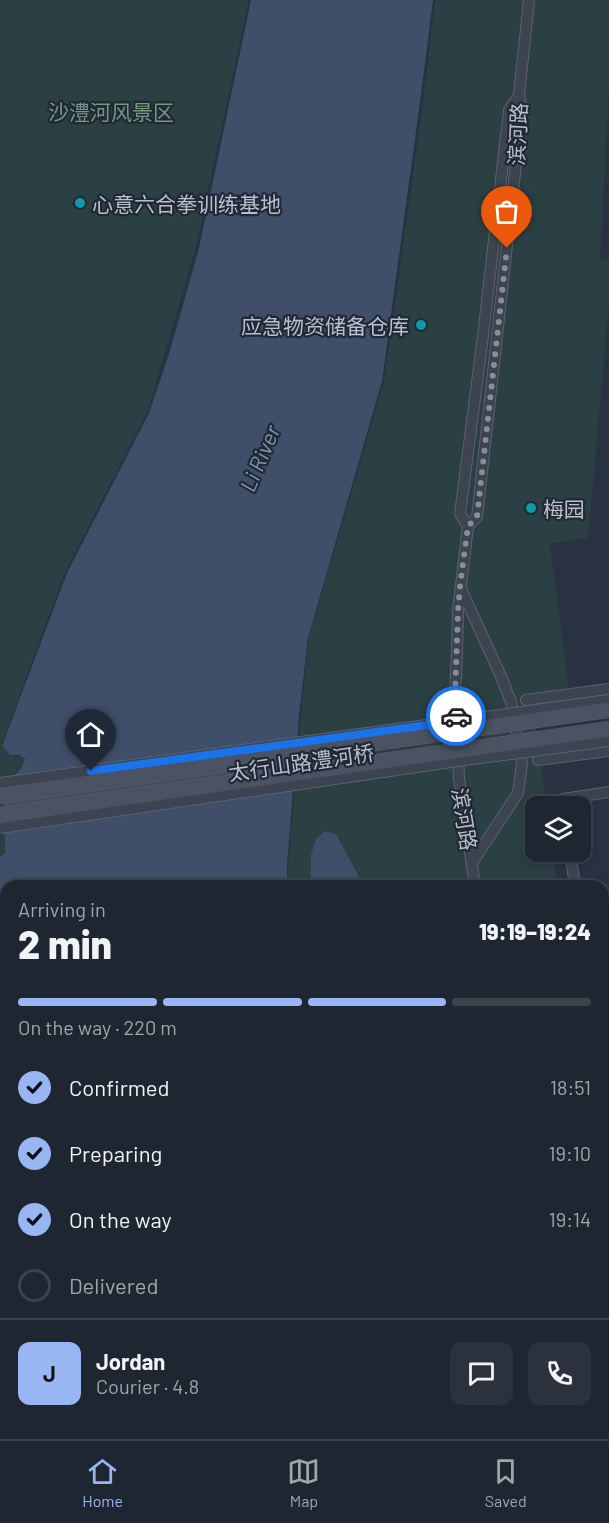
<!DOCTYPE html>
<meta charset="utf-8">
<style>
body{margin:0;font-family:Barlow,"Noto Sans SC",sans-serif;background:#2b323d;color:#f1f3f6;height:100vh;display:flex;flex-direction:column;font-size:22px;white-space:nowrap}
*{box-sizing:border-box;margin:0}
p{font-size:20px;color:#a1a5ab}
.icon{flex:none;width:33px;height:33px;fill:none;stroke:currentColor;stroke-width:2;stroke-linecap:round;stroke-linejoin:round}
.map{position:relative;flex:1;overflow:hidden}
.details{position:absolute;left:0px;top:880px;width:609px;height:560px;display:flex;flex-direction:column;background:#1e2631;border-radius:18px 18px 0 0;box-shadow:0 3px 9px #0003,0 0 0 2px #3c434d}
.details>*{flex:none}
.buttons{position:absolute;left:525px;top:796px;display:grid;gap:12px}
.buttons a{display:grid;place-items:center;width:66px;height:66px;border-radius:12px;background:#1e2631;box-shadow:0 3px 9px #0003,0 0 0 2px #3c434d;font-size:30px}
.pin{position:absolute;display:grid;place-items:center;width:51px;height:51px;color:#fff;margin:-62px -26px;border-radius:50% 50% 50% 0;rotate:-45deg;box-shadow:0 0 6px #0007}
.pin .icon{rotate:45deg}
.courier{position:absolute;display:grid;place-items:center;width:60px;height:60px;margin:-30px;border:4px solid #1a73e8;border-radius:50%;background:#fff;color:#222;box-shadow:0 2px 8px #0007}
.overview em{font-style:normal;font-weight:800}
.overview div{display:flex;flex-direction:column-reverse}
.overview{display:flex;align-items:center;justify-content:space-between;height:102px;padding:0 18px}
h1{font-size:39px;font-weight:800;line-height:45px}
.bar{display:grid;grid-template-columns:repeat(4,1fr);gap:9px 6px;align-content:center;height:72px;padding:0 18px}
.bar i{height:8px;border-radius:4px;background:#3c434d}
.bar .on{background:#97b6f2}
.bar p{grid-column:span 4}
.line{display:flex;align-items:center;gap:15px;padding:0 18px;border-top:2px solid #3c434d}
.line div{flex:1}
.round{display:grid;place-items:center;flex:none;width:63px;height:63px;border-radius:12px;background:#2b323d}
ol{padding:0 18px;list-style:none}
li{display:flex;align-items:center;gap:18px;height:66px}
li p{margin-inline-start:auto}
li .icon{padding:6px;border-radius:50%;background:#97b6f2;color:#111;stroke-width:4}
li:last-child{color:#a1a5ab}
li i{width:33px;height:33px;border:3px solid #3c434d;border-radius:50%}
.tab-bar{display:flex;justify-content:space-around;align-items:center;height:84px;border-top:2px solid #3c434d;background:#1e2631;font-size:16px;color:#a1a5ab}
.tab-bar a{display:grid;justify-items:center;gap:3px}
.tab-bar .on{color:#97b6f2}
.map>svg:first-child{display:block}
.green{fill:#2b4043}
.water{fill:#3f4e69}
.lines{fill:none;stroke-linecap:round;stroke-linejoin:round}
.minor-casing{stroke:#5a626e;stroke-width:12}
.minor{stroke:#3c4451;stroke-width:10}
.minor-bridge-casing{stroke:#5a626e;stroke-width:12;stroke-linecap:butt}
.secondary-bridge-casing{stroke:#5a626e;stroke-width:16;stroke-linecap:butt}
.minor-bridge{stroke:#3c4451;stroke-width:10}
.secondary-bridge{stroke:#4b5363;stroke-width:15}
.done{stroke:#868e9b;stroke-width:6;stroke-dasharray:0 10.8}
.route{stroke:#1a73e8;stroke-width:8}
.culture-dot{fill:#0f9aa8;stroke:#212936;stroke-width:2}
.labels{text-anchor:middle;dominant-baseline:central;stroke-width:4.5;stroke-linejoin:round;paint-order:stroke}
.park-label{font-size:21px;fill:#729a7d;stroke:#212936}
.street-label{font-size:21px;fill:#b9bfcb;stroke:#212936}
.poi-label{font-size:21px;fill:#b9bfcb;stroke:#212936;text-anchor:start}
.water-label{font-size:22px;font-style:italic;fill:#8394b0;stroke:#212936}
</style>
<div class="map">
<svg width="609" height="1439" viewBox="0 0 609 1439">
<rect width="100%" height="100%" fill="#283241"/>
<path class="green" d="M0,0H249L196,247L148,411L65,572L1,746L10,755L19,756L24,759L20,768L2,787L5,853L0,856Z
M435,0H609V90L600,259L609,260V304L588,538L550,544L569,690L532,695L547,807H536V852H553L557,886H288V865L301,716L309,637L384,382L425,87Z
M609,1043V1439H377L376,1434H603V1044Z
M0,1229L6,1240V1434H110L113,1439H0Z"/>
<path class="water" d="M251,0H433L422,87L382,381L308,638L299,716L287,865V886H6V1237L0,1226V857L5,853L3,788L21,768L25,759L19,755H10L2,746L67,573L149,413L169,354L199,248Z
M325,831L336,834L364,886H311V855L316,839Z
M609,974V1019L603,1020V975Z
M112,1434H374L376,1439H115Z"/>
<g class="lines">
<g class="minor-casing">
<path id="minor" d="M468,526L460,514L482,344L509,110L519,95
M461,589L500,674L511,702L522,763L518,793L472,863
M526,700L609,689
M456,730L455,695L457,653L458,611L468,526L477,517L522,110L519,95L529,0
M458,753L459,778L475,886
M538,760L609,751
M564,807L563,799L609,792
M570,852L575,886
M603,919L609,920
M0,1400L6,1417
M12,1434L14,1439
M574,1434L576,1439
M537,1439L540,1434"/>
</g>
<use href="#minor" class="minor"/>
<g class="minor-bridge-casing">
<path id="minor-bridge" d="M0,783L609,700
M0,828L458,761L609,741"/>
</g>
<g class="secondary-bridge-casing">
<path id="secondary-bridge" d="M0,796L609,710
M0,815L609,729"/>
</g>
<use href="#minor-bridge" class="minor-bridge"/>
<use href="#secondary-bridge" class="secondary-bridge"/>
</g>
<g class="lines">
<path class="done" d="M456,716L455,695L458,611L460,586L468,526L477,517L507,248"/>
<path class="route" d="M91,771L456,721V716"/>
</g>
<g class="culture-dot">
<circle cx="80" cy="203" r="6"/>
<circle cx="421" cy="325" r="6"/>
<circle cx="531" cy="508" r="6"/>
</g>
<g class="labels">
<g class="park-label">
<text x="111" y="111">沙澧河风景区</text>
</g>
<g class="street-label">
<text transform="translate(517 134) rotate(-87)">滨河路</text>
<text transform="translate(301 762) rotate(-8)">太行山路澧河桥</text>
<text transform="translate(465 819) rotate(81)">滨河路</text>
</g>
<g class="poi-label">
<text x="92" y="203">心意六合拳训练基地</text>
<text x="409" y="325" text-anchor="end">应急物资储备仓库</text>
<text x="543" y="508">梅园</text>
</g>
<g class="water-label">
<text transform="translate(259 458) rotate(-67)">Li River</text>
</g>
</g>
</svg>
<div class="buttons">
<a><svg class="icon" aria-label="layers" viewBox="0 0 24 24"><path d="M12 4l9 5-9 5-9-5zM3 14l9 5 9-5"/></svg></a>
</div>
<div class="pin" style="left:507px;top:248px;background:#ea580c"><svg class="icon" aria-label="bag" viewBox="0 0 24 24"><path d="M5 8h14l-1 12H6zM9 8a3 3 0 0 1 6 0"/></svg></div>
<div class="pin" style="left:91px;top:771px;background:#1f2937"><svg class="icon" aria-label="home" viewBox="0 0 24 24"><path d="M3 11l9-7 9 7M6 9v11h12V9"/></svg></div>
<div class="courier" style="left:456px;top:716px"><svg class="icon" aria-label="car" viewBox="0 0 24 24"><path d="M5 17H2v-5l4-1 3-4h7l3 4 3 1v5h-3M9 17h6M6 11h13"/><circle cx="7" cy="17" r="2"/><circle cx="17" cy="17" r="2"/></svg></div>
<section class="details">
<div class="overview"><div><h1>2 min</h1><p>Arriving in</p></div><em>19:19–19:24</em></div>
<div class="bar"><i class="on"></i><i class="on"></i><i class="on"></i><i></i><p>On the way · 220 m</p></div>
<ol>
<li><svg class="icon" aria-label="check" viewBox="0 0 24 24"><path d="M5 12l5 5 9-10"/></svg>Confirmed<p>18:51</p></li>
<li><svg class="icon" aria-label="check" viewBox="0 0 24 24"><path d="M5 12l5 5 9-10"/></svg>Preparing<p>19:10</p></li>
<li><svg class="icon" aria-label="check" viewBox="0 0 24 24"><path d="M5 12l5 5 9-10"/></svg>On the way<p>19:14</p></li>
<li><i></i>Delivered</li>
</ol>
<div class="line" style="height:108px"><b class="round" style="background:#97b6f2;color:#111">J</b><div><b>Jordan</b><p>Courier · 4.8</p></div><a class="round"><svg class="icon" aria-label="chat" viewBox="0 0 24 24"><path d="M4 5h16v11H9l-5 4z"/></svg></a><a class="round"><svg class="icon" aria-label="phone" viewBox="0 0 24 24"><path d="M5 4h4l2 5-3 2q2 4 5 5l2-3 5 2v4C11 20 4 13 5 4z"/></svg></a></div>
</section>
</div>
<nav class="tab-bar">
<a class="on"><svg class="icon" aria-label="home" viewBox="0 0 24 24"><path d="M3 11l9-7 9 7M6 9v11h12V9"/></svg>Home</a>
<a><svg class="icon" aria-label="map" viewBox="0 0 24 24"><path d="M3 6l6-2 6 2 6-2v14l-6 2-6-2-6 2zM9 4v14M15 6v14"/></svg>Map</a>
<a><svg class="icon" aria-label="saved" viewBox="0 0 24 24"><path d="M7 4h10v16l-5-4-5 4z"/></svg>Saved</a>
</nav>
